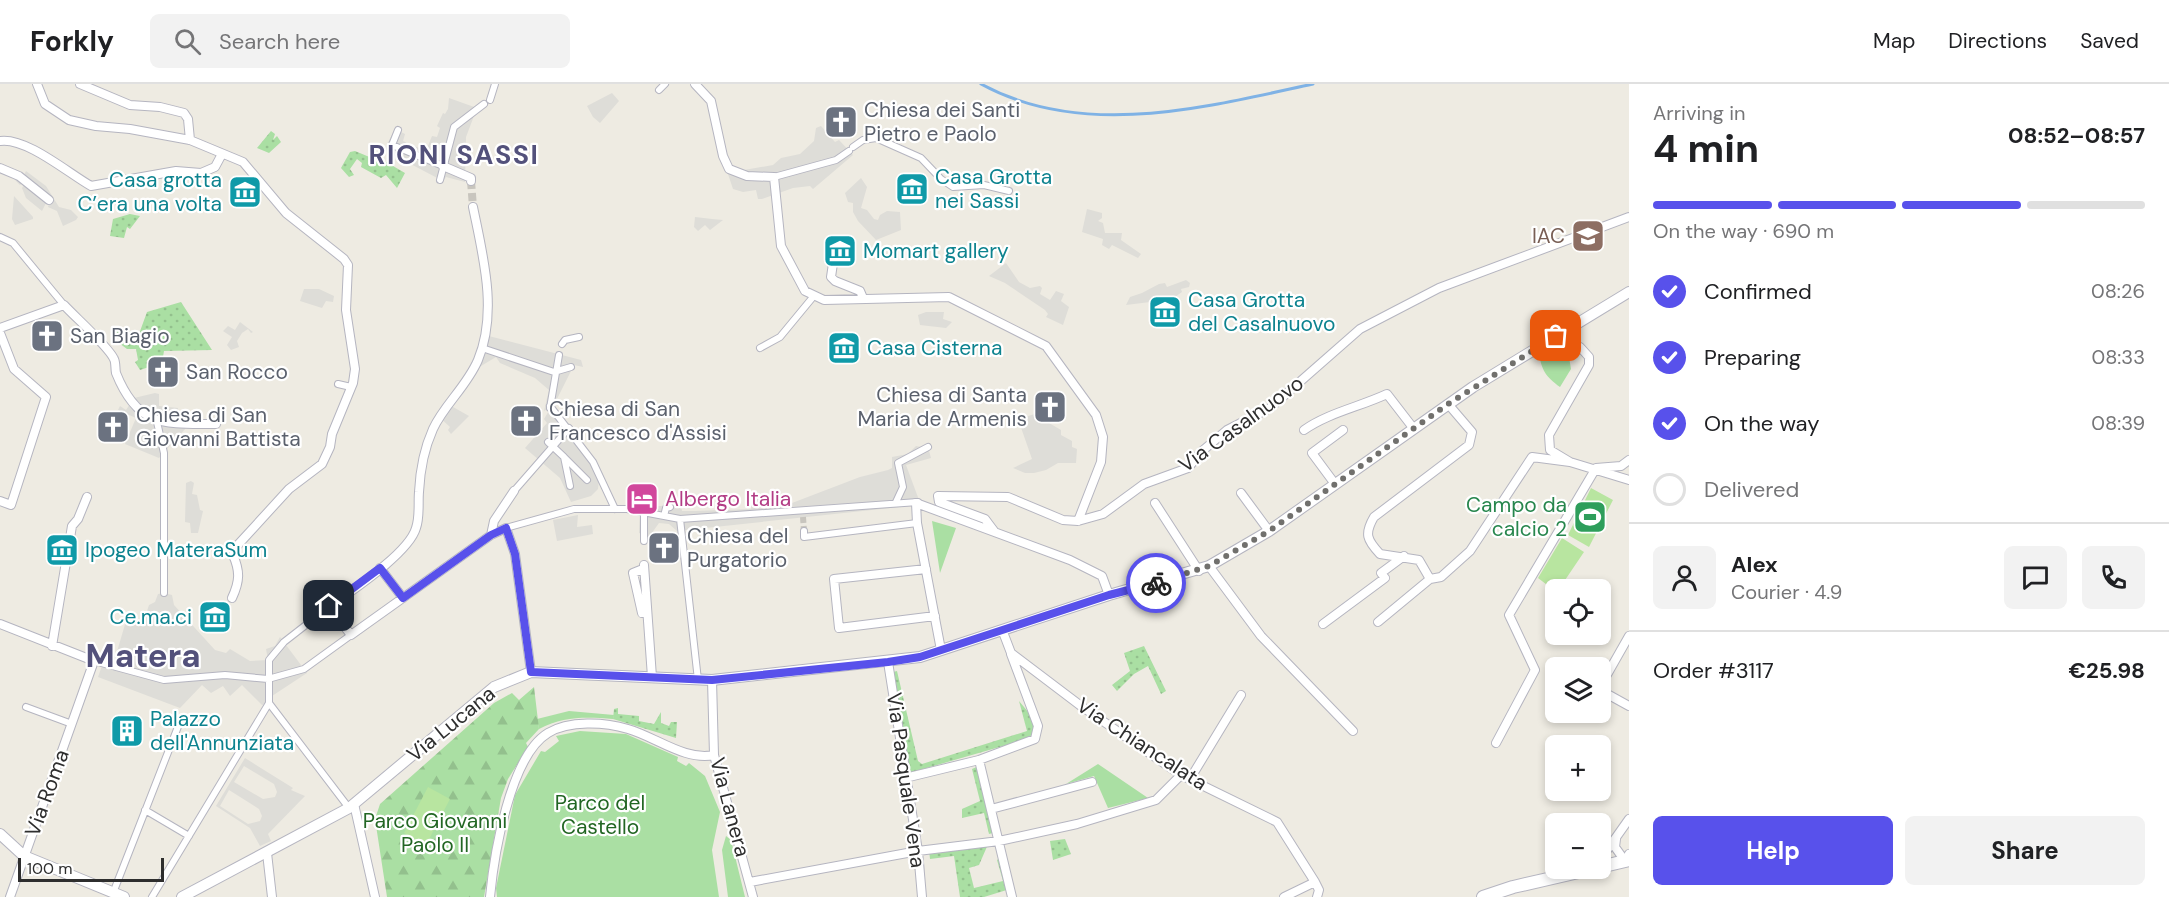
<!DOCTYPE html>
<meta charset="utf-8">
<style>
body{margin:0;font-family:"DM Sans",sans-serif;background:#f2f2f2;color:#202124;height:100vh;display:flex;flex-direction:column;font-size:22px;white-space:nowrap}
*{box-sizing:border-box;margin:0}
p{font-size:20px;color:#757577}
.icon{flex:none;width:33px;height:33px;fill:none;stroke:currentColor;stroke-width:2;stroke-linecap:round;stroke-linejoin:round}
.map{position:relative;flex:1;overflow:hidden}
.sheet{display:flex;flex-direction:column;background:#fff;width:540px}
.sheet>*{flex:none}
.tools{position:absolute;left:1545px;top:495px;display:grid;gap:12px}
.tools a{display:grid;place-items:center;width:66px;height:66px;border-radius:9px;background:#fff;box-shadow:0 3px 9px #0003;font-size:30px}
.scale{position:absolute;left:18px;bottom:15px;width:146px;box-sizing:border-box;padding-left:6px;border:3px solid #2e2e2e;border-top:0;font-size:16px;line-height:21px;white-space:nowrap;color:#2e2e2e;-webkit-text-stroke:4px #fff;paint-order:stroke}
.pin{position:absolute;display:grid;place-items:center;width:51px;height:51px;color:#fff;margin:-26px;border-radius:12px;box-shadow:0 3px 9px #0006}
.courier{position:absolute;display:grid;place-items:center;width:60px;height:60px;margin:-30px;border:4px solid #5851eb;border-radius:50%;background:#fff;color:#222;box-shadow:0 2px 8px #0007}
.overview em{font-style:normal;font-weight:700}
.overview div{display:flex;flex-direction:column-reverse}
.overview{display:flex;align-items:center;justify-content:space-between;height:102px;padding:0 24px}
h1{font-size:39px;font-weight:700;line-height:45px}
.bar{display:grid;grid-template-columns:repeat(4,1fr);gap:9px 6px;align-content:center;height:72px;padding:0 24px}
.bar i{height:8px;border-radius:4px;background:#e0e0e0}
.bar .selected{background:#5851eb}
.bar p{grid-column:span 4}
.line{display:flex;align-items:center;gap:15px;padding:0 24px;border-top:2px solid #e0e0e0}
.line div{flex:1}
.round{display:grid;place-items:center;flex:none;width:63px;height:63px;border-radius:9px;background:#f2f2f2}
ol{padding:0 24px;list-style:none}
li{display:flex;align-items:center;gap:18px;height:66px}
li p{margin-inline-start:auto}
li .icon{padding:6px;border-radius:50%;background:#5851eb;color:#fff;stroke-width:4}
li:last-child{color:#757577}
li i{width:33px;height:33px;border:3px solid #e0e0e0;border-radius:50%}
.button{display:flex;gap:12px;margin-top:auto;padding:12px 24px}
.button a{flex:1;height:69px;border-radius:9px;background:#5851eb;color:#fff;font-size:24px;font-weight:700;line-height:69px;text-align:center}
.button a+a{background:#f2f2f2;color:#202124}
header{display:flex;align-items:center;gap:36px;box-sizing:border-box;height:84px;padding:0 30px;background:#fff;border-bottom:2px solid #e0e0e0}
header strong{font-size:28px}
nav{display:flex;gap:33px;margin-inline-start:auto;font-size:21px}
.search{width:420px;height:54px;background:#f2f2f2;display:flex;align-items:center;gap:15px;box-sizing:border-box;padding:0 21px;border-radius:9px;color:#757577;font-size:22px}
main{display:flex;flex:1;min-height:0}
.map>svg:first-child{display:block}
.grass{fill:#aadfa3}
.forest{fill:url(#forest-firs)}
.garden{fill:url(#garden-dots)}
.pitch{fill:#b8e5a0}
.plaza{fill:#deddd8;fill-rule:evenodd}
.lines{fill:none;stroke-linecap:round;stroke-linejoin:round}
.stream{stroke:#7fb2e5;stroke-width:3}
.pedestrian-tunnel{stroke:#c8c5be;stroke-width:6;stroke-dasharray:6 3;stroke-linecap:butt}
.minor-tunnel{stroke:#c8c5be;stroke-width:8;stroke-dasharray:8 4;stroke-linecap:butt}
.pedestrian-casing{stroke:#b5b5c0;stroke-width:8}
.minor-casing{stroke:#b5b5c0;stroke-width:10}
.tertiary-casing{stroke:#b5b5c0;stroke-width:12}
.secondary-casing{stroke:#b5b5c0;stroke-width:14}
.pedestrian{stroke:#fff;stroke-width:6}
.minor{stroke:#fff;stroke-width:8}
.tertiary{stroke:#fff;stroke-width:10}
.secondary{stroke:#fff;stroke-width:12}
.done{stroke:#71706d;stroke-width:6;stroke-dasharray:0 10.8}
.route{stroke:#5851eb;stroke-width:8}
.labels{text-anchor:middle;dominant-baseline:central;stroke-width:4.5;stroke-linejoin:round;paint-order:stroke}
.worship-label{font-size:21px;fill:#5b616d;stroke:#fff;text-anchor:start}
.culture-label{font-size:21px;fill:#0d838f;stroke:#fff;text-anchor:start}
.education-label{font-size:21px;fill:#785e54;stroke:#fff;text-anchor:end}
.street-label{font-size:21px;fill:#2e2e2e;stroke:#fff}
.hotel-label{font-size:21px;fill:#b23c85;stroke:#fff;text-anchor:start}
.leisure-label{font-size:21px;fill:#27864d;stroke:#fff;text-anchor:end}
.park-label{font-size:21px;fill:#226623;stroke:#fff}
.district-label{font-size:27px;font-weight:bold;letter-spacing:1.5px;fill:#53517b;stroke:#fff}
.town-label{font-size:33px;font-weight:bold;fill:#53517b;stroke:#fff}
</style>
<header>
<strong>Forkly</strong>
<div class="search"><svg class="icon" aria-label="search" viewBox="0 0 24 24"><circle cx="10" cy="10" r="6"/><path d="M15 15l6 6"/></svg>Search here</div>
<nav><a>Map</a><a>Directions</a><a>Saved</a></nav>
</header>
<main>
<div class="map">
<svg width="1629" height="813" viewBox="0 0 1629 813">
<defs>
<pattern id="forest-firs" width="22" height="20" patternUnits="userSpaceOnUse" patternTransform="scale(1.5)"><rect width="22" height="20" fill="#aadfa3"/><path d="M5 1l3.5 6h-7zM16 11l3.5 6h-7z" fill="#93c08d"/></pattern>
<pattern id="garden-dots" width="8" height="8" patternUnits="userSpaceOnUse" patternTransform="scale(1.5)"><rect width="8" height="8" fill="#aadfa3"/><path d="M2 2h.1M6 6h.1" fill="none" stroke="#93c08d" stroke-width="1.8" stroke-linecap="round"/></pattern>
</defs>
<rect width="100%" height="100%" fill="#eeebe2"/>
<path class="grass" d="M1539,268L1569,273L1571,285L1560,303C1546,293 1541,286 1539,268Z
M932,437L956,444L940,489Z
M569,627L614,631L613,635C586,633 564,632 539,645L537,635Z
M580,647L626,650L678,673L677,677L686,682L689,679L705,692L720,728L712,766L719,813H497L496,804L515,711L541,667L545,668L559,657L556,652Z
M1098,680L1148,714L1108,724L1094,692L1066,700Z
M726,752L731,756L745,813H728L722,766Z"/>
<path class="forest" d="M534,603L539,645L526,659L528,663L508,695L501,714L484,813H387L375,735L380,720L494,619L512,609L519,616Z"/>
<path class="garden" d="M271,47L275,50L273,56L277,52L281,58L269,69L257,64Z
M355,67L379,77L381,75L405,89L397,104L386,91L381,94L361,83L362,79L357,75L350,85L354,91L349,93L341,84L350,68Z
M130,130L140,132L130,145L127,143L124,154L110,152L113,135Z
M181,218L212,266L164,267L160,290L152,292L149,283L140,286L135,278L138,276L136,265H127L119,259L122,255L114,249L116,246L127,252L130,247L139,250L147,228Z
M1144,562L1166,607L1161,610L1148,582L1134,590L1117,607L1112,601L1130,587L1124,569Z
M897,587L918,677L922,680L1027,647L1019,617L1034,635L1033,649L1028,655L909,689L893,588Z
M618,624V630L639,632V637L654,640L661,628V639L669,642L671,638H677L676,654L613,635L614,625Z
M981,681L997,748L989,750L984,729L962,734V725L980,717L972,685Z
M1065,755L1071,770L1053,776L1050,757Z
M989,758L979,781L969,784L974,804L1003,797L997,776L1002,772L1010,805L984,813H960L954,772L930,775L929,766Z"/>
<path class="pitch" d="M1591,404L1613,416L1589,463L1568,451Z
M1562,454L1584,468L1559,505L1555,507L1538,494Z
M428,703L450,715L426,761L404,749Z"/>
<path class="plaza" d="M612,9L619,17L600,39L593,33L587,22Z
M449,14L477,24L466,53L465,98L446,93L443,97L384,66L395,45L405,50L403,57L426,67L432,52L437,53L440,44L437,42L443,29L445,30L448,25Z
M821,42L835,58L839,56L853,71L813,105L810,102L793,104L762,115H758L756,106L743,108L733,105L727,87L729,85L734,82L744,86L773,81L781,74L800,70L814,57L816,44Z
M26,87L46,102L59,123L71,126L78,133L76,136L63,142L57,127L48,123L49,120L46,119L42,127L26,114L22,104L25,100L23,98L20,101L14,95L24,91Z
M861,94L867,103L861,124L867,126L874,135L878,136L880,131L887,127L900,128L901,146L876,156L858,137L853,128V119L848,118L845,109Z
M14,112L33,133V135L15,141L12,135Z
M1087,125L1102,129V134L1098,137L1103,139L1105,149H1122L1121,156L1141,170L1138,174L1112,161L1109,165L1102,161L1103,155L1082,148Z
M695,133L712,135L723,136L710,146L705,141L698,147L694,143Z
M1006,179L1019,198L1030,204L1040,202L1042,204L1040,210L1050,216L1056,207L1064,210L1061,217L1069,223L1063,241L1046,233L1048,230L1045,226L1005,199L989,192Z
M1186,196L1190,199L1189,203L1181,205L1182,208L1172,215L1154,214L1150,218L1126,221L1130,213L1142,209L1159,200L1165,199L1167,203Z
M304,205H319L334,212L333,218L326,217L322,224L300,217Z
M926,228H944L943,235L952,238L946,244L920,241L918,231Z
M240,238L253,248L251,249L248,245L242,249L237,257L239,263L231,266L227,261L232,253L223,247L228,242L235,246Z
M485,251L581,276L583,283L574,281L555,319L544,327L549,306L535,294L500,279L496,273L481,282L477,277Z
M155,309L159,310V322L178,324V332L183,333L186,344L159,374L125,360L136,334L118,326L120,322L126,326L134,314Z
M446,319L469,332L451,350L448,346L450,343L438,332Z
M550,325L592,379L599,396L598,405L591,412L571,418L560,394L525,364L547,339L544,335Z
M1045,327L1050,329L1049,339L1061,346V351L1072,357V363L1077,365L1076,379H1058L1046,386L1034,389H1025L1013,384L1032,375L1018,335Z
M927,360L931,374L906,381L919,416L908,415L909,422L677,447L669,440L659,439L649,453L639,449L640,423L681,421L682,427H695L751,425L752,414L770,416L785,413L790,414L792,419L860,393L888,386L892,384V373L908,370L916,362L921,363Z
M191,397L194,399L192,410L197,411L200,426L203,427L198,449H191L190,439L185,438L186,399Z
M578,431L577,443L592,441L593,450L557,457L553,436Z
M164,509L172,511L174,521L215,566L226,569L230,565L250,577L268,576L266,565L275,562L280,553L307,589L272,612L269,619L262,621L242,601L230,612L223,602L211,609L202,601L180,624L98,593L106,570L116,571L126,537L137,539L144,536L149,521L155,518L158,510Z
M245,674L293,704L291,706L305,712L268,750L271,757L260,762L250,744L216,722ZM244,682L274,700L277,708L275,713L263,715L234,698ZM229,706L259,725L262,732L260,737L248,740L220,722Z"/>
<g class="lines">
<path class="stream" d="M981,0C1083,56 1206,23 1313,0"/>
<path class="pedestrian-tunnel" d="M803,433L804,447"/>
<path class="minor-tunnel" d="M471,97L473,123"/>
<g class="pedestrian-casing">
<path id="pedestrian" d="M659,6L665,0
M490,16L495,0
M398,46L392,61L443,82
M853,63L863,56L876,54L921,74L941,95L953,103L984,101L1009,107
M774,93L836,76L849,67
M440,96L454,43L484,20
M0,153L13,159L64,221
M562,260L565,256L579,253
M482,264L554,288L571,283
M760,264L780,253L813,213
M338,300L351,303
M550,322L593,378L615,425
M550,324L559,271
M157,338L164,369V509
M548,358L564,373L570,402
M564,373L587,396
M514,407L569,344
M896,418L903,403L898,379L928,363
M664,432L666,424L670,423
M680,435L698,596
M506,444L574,425H627L680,435L918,418
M804,447V453L917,439
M644,457V429
M94,577L164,596L225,591L268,595L304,585L351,551
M269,619L349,724
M269,619V576L284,558L329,523
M26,623L72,640
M145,726L189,752
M115,804L181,635
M152,813L269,619"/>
</g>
<g class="minor-casing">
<path id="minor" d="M37,0L45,20L69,36L96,42L130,45L190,56L243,78L286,129L344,175L348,181L346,226L355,285L353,299L332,350L330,363L322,380L289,405L235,464L233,471C240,487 240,497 232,514
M80,0L130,21L160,23L184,29L188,35L190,56
M695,0L711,17L723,72L729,85L747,92L774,93L781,162L805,207L824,216L949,213L1046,262L1096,331L1103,353L1101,378L1078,437
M0,57C26,53 68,89 91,102L176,87L201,89L215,83L222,70
M443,82L471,94V97
M0,84L19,92L49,116
M473,123C483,172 498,228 478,276C467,302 444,321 433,345C424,365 420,387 419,408C418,419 420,433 416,444C409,469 351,507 329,523L351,551L491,451L506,444L515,470L531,588
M835,166L831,193L835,197L860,207L863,214
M0,244L64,221C75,233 108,262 114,275C116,279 115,285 116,289C138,344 165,340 216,340
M0,249L14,285L46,313L11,421L0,417
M1542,263H1580L1589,273V281L1549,351L1550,366L1570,378L1629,396
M1304,346C1328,329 1359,323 1387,310L1414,345
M1335,400L1312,369L1343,346
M1241,409L1269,447
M1155,419L1199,487
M994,447L985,435L939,418L938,412L1008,413L1063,436L1078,437L1103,430L1144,400L1188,384L1201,368L1227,346L1270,324L1360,245L1439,204L1629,133
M491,451L494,437L514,407
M644,481L652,593
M1209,482L1261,552L1353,647
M380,484L403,514
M926,485L834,495L839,544L935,532
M1430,495L1419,476L1380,470C1367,456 1364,450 1374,433L1469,361L1472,348L1448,320
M642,529L633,489L643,485
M1378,538L1430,495L1441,493L1470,467L1532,373L1570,378
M0,540L94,577L10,813
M1323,540L1385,494L1381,489L1404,472
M1003,548L1011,569L1081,622L1181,691L1277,738L1315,798L1319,806L1317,813
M52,562L72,442L78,435L87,413
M941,566L917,439L916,419L1070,476L1102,492L1109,511
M888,578L918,767L922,813
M712,596L714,671L753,813
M1600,603L1629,552
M1600,606L1629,622
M1496,659L1535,586L1509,531L1596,384L1621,382L1629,376
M979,676L1012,813
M905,694L979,676L1035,655L1038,642L1011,570
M1190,695L1241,611
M354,720L375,813
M991,725L1092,698
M1616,755L1615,763L1625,777L1629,770
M267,769L272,813
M1600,776L1629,735
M750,798L918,767L999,757L1077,740L1156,716L1181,691
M490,813C494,771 510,672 548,649C569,636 605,638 628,645C656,653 685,677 714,671
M1284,813L1315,798"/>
</g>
<g class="tertiary-casing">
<path id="tertiary" d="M0,750L24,772L124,813
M182,813L349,724L494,603L531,588L712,596L920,573L1109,511L1209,482L1269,447L1473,303L1629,208"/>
</g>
<g class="secondary-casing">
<path id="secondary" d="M1600,783L1629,776
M1483,813L1513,803L1596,784"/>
</g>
<use href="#pedestrian" class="pedestrian"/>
<use href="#minor" class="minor"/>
<use href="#tertiary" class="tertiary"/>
<use href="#secondary" class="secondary"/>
</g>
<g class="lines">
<path class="done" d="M1156,499L1209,482L1269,447L1448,320L1556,252"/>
<path class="route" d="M329,522L380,484L403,514L491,451L506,444L515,470L531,588L712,596L888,578L920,573L1109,511L1156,499"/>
</g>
<defs>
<g id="church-square" transform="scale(1.725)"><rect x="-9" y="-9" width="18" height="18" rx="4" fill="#6b7280" stroke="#fff"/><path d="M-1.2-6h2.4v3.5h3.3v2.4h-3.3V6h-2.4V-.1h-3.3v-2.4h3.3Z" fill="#fff"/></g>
<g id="museum-square" transform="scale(1.725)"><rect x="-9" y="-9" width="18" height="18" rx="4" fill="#0f9aa8" stroke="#fff"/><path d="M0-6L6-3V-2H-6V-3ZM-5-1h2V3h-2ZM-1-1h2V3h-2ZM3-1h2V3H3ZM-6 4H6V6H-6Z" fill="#fff"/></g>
<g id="school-square" transform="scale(1.725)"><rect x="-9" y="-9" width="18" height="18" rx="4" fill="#8d6e63" stroke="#fff"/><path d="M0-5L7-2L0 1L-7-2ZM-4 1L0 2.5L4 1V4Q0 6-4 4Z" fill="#fff"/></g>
<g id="hotel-square" transform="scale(1.725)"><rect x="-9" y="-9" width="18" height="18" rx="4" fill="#d1479c" stroke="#fff"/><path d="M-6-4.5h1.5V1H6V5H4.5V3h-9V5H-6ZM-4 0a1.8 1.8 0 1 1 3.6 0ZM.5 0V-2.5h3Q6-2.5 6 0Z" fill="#fff"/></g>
<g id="stadium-square" transform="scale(1.725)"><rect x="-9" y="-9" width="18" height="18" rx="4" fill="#2e9e5b" stroke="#fff"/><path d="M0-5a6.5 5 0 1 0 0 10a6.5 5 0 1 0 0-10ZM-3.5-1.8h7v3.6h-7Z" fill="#fff"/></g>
<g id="building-square" transform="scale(1.725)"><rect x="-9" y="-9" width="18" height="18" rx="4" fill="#0f9aa8" stroke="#fff"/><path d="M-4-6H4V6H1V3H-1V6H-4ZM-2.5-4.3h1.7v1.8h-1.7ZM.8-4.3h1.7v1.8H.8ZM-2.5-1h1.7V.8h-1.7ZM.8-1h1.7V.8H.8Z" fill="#fff"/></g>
</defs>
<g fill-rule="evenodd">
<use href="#church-square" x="841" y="38"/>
<use href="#museum-square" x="912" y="105"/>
<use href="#museum-square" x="245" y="108"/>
<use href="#school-square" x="1588" y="152"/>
<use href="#museum-square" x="840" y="167"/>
<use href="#museum-square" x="1165" y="228"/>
<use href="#church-square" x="47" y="252"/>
<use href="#museum-square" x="844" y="264"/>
<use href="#church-square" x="163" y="288"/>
<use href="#church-square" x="1050" y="323"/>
<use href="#church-square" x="526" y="337"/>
<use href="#church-square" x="113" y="343"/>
<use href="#hotel-square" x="642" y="415"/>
<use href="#stadium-square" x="1590" y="433"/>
<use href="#church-square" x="664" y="464"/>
<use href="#museum-square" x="62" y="466"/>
<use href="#museum-square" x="215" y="533"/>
<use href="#building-square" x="127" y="647"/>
</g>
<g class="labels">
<g class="worship-label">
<text x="864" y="26">Chiesa dei Santi<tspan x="864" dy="24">Pietro e Paolo</tspan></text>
<text x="70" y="252">San Biagio</text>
<text x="186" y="288">San Rocco</text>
<text x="1027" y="311" text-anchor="end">Chiesa di Santa<tspan x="1027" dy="24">Maria de Armenis</tspan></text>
<text x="549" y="325">Chiesa di San<tspan x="549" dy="24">Francesco d'Assisi</tspan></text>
<text x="136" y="331">Chiesa di San<tspan x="136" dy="24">Giovanni Battista</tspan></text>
<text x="687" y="452">Chiesa del<tspan x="687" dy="24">Purgatorio</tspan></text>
</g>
<g class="culture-label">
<text x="935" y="93">Casa Grotta<tspan x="935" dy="24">nei Sassi</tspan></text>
<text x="222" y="96" text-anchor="end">Casa grotta<tspan x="222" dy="24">C’era una volta</tspan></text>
<text x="863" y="167">Momart gallery</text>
<text x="1188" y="216">Casa Grotta<tspan x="1188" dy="24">del Casalnuovo</tspan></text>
<text x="867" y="264">Casa Cisterna</text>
<text x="85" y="466">Ipogeo MateraSum</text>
<text x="192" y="533" text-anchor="end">Ce.ma.ci</text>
<text x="150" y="635">Palazzo<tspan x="150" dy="24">dell'Annunziata</tspan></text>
</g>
<g class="education-label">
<text x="1565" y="152">IAC</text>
</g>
<g class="street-label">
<text transform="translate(1241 340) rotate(-36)">Via Casalnuovo</text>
<text transform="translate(451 640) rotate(-39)">Via Lucana</text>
<text transform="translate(1142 660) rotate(33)">Via Chiancalata</text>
<text transform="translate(906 696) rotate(82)">Via Pasquale Vena</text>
<text transform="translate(47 709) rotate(-70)">Via Roma</text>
<text transform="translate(730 723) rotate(75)">Via Lanera</text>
</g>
<g class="hotel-label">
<text x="665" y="415">Albergo Italia</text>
</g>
<g class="leisure-label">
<text x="1567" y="421">Campo da<tspan x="1567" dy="24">calcio 2</tspan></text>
</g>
<g class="park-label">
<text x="600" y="719">Parco del<tspan x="600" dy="24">Castello</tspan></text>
<text x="435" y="737">Parco Giovanni<tspan x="435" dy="24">Paolo II</tspan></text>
</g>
<g class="district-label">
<text x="454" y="70">RIONI SASSI</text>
</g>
<g class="town-label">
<text x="143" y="571">Matera</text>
</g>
</g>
</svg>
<div class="tools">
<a><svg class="icon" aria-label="locate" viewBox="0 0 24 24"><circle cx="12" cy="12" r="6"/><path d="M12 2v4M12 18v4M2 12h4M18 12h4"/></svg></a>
<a><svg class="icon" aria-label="layers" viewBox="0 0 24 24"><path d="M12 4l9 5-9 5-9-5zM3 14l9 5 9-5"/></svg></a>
<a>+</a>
<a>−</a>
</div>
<div class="scale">100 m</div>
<div class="pin" style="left:1556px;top:252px;background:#ea580c"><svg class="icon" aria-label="bag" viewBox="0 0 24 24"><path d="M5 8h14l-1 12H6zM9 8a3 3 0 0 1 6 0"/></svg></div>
<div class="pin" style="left:329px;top:522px;background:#1f2937"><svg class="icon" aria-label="home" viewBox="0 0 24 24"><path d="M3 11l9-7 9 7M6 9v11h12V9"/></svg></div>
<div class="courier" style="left:1156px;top:499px"><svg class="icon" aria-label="bike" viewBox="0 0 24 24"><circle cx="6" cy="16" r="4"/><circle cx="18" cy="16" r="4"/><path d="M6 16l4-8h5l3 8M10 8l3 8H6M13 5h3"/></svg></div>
</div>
<section class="sheet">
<div class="overview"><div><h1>4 min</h1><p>Arriving in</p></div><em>08:52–08:57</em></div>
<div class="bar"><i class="selected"></i><i class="selected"></i><i class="selected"></i><i></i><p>On the way · 690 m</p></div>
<ol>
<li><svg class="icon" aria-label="check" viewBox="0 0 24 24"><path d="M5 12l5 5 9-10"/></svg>Confirmed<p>08:26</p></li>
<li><svg class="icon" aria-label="check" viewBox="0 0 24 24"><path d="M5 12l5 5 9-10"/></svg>Preparing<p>08:33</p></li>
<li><svg class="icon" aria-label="check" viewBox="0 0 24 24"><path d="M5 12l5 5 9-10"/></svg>On the way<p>08:39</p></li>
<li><i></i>Delivered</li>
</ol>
<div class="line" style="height:108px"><a class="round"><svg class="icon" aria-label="person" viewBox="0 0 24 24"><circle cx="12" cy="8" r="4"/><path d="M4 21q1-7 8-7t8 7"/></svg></a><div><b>Alex</b><p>Courier · 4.9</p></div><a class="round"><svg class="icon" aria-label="chat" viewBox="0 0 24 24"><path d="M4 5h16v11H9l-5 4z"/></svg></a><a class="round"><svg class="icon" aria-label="phone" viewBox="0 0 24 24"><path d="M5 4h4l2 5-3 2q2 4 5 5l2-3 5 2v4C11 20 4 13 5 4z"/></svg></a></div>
<div class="line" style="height:78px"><div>Order #3117</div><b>€25.98</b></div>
<div class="button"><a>Help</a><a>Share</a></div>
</section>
</main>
